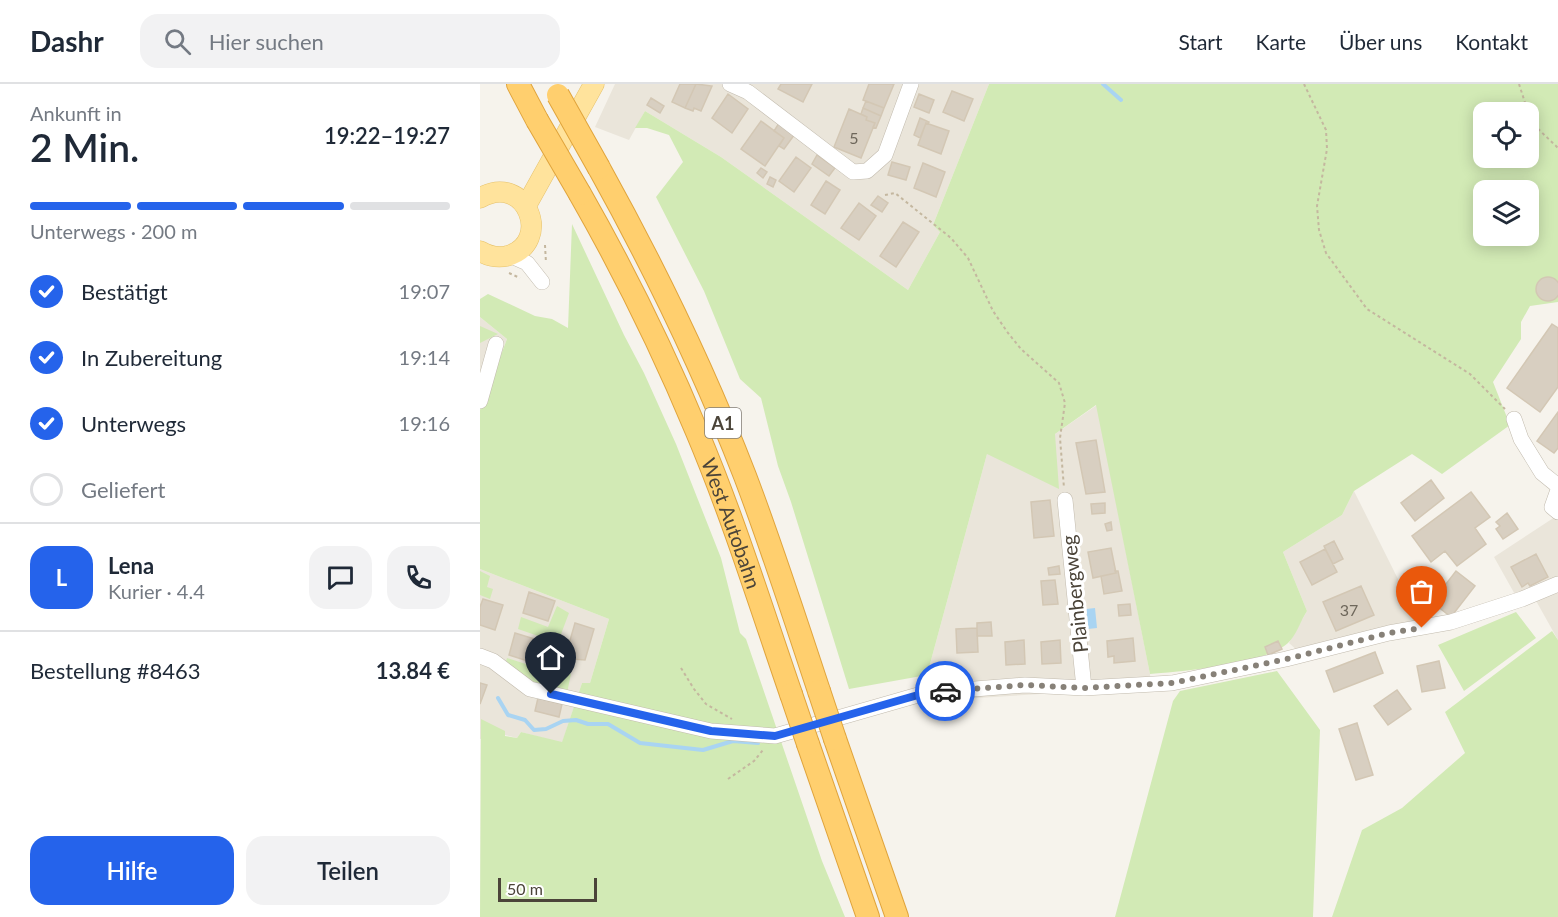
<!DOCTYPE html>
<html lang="de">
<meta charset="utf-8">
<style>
body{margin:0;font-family:Lato,sans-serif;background:#f2f2f3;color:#1f2937;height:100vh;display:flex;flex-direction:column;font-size:22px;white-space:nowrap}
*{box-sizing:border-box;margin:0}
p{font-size:20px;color:#747a83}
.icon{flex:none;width:33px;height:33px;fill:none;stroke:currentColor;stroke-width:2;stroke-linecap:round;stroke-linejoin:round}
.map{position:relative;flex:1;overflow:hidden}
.side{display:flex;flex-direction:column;background:#fff;width:480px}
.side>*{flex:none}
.controls{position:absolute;left:993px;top:18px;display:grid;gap:12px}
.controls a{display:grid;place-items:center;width:66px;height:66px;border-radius:12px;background:#fff;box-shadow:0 3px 15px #0003;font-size:30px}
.scale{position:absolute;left:18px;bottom:15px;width:99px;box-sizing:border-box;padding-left:6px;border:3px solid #4b4439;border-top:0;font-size:16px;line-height:21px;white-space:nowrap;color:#4b4439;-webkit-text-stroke:4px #fff;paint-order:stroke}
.pin{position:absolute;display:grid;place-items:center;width:51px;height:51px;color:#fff;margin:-62px -26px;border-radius:50% 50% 50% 0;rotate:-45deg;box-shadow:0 0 6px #0007}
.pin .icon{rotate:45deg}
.courier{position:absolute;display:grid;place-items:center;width:60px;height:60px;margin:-30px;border:4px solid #2563eb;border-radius:50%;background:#fff;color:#222;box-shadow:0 2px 8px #0007}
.overview em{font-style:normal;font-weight:600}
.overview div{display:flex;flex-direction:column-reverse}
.overview{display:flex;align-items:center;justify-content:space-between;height:102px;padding:0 30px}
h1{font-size:39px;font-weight:600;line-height:45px}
.bar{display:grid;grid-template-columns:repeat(4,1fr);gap:9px 6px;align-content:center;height:72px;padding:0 30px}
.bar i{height:8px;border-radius:4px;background:#e0e1e3}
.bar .active{background:#2563eb}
.bar p{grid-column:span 4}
.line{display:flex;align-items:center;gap:15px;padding:0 30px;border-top:2px solid #e0e1e3}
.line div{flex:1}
.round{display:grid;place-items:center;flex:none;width:63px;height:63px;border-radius:18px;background:#f2f2f3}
ol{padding:0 30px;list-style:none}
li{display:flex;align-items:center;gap:18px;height:66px}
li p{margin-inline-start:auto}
li .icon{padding:6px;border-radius:50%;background:#2563eb;color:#fff;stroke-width:4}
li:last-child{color:#747a83}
li i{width:33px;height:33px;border:3px solid #e0e1e3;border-radius:50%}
.action{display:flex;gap:12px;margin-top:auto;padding:12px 30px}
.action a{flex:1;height:69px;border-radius:18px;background:#2563eb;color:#fff;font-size:24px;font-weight:600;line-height:69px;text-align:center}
.action a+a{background:#f2f2f3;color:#1f2937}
header{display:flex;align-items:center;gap:36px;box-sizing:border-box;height:84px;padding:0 30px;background:#fff;border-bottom:2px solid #e0e1e3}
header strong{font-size:28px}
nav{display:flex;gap:33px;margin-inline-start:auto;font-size:21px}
.search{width:420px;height:54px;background:#f2f2f3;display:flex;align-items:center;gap:15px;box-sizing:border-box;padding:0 21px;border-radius:18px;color:#747a83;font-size:22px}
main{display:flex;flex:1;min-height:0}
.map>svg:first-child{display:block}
.residential{fill:#eae5da}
.green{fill:#d2eab5;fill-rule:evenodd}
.water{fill:#a9d4f2}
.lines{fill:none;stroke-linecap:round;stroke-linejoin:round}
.stream{stroke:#a9d4f2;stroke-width:4}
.building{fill:#d8cfc1;stroke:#d3c7b4;stroke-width:1.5}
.minor-casing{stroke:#c2bbae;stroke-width:16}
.major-casing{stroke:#e6c16a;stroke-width:21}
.highway-casing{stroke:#e0a43c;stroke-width:24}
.path{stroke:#c4b79f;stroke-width:2;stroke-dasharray:3 3;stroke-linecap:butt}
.minor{stroke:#fff;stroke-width:15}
.major{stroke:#ffe39c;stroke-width:20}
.highway{stroke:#ffcf6e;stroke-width:22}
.highway-bridge-casing{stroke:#e0a43c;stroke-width:24;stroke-linecap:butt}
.highway-bridge{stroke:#ffcf6e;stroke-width:22}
.done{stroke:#878178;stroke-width:6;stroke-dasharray:0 10.8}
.route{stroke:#2563eb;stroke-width:8}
.labels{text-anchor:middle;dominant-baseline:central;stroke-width:6;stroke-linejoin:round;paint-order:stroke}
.number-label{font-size:16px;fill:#6e675b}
.shield{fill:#fff;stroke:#817c74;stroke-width:1.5}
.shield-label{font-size:18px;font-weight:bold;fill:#4b4439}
.street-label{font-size:20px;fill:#4b4439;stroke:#fff}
</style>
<header>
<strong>Dashr</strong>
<div class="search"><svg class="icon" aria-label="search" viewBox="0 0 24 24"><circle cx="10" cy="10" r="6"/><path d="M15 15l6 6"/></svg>Hier suchen</div>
<nav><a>Start</a><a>Karte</a><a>Über uns</a><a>Kontakt</a></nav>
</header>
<main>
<section class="side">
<div class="overview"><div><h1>2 Min.</h1><p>Ankunft in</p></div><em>19:22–19:27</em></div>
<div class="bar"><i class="active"></i><i class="active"></i><i class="active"></i><i></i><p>Unterwegs · 200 m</p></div>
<ol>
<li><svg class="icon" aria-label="check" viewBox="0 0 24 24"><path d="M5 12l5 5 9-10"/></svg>Bestätigt<p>19:07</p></li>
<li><svg class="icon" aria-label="check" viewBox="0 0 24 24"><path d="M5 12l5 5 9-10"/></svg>In Zubereitung<p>19:14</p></li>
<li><svg class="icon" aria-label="check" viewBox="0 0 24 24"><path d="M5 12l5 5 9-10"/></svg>Unterwegs<p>19:16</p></li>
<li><i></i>Geliefert</li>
</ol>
<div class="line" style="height:108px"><b class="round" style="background:#2563eb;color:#fff">L</b><div><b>Lena</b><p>Kurier · 4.4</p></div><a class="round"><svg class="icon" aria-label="chat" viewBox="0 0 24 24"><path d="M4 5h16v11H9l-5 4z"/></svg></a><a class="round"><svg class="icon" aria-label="phone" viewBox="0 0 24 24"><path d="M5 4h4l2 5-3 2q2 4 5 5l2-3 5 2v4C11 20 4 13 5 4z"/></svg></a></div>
<div class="line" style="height:78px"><div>Bestellung #8463</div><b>13.84 €</b></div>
<div class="action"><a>Hilfe</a><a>Teilen</a></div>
</section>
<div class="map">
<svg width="1078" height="833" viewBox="0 0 1078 833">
<rect width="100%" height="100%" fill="#f6f3ec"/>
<path class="residential" d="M135,0H509L453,141L460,148L428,206L241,73L165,27L149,56L115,43Z
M0,233L27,255L0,326Z
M617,321L670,590L671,608H592L465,616L447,591L507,370L575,350Z
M874,407L939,537L819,568L809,559L827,527L803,468L862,431Z
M1078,431V556L1055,515L1042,523L1014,473Z
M0,485L129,535L110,599H102L82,659L41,648L37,654L25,651L0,655Z"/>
<path class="green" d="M509,0H1078V218L1050,222L1041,238V255L1013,298L1030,341L962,390L932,370L874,407L862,431L803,468L827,527C821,536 816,552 808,559C786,580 701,588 670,590L616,321L575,350L579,405L507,370L447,591L369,605L311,418L298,382L281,314L260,295L224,207L176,113L203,78L189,51L167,44H155L165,27L241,73L428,206L460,148L453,141ZM1004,28H1048V74H1004ZM1004,106H1048V152H1004Z
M92,140L144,251L164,289L196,360L241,474L260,549L266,555L342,777L365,833H0L1,635L25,647V652L37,654L41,648L82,658L102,599H110L129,535L0,485V326L27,255L0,233V215L8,210L55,232L72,235L88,244Z
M0,242L18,250L0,259Z
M0,487L10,492L7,503L13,505L10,515L0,511Z
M77,522L89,529L75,566L76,574L81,576V582L91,590L87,609L51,597L25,581L27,574L55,583L64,554L38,545L41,533L68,543Z
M1036,528L1056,554L984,607L958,561Z
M1072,547L1078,556V833H852L882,746L922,724L985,669L965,628Z
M797,587L840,646L833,833H635L693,617L700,607Z"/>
<path class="water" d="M615,524L617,544L608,545L606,525Z"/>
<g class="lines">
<path class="stream" d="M623,0L641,16
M18,614L28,631L45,636L54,646L66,645L83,637L96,636L108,640H128L160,659L223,666L253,657L278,659"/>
</g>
<path class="building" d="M200,0H216L205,24L192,18Z
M216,0L232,2L221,27L214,24L213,27L205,24Z
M301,0H332L323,18L298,5Z
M389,0H414L404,24L383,16Z
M472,7L493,15L484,37L463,28Z
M248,10L268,25L252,49L232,34Z
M439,10L454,16L449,29L434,23Z
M171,14L184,22L180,29L167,21Z
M386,17L404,24L401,32L383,24Z
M383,24L401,32L396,44L393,43L395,39L386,36L387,33L381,30Z
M369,25L387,33L386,36L395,39L381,74L354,63Z
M440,34L449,38L448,40L446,39L440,54L434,51Z
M281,37L304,54L285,82L261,65Z
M299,39L315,50L304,65L299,62L304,54L294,47Z
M446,39L469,47L461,70L438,61Z
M337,71L355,84L349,92L332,80Z
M316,73L331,84L314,108L299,97Z
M412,78L430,83L426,96L408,91Z
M443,79L465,88L456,113L434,104Z
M281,84L287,88L283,94L277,89Z
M290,93L296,96L293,103L287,100Z
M346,97L360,106L345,130L331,121Z
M398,112L408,119L402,128L391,121Z
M379,119L396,132L379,156L361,144Z
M423,138L439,148L416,183L400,172Z
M1056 205a12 12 0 1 1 24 0a12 12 0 1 1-24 0Z
M1072,240L1078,244V303L1060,328L1027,304Z
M1078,328V364L1074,369L1057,357Z
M616,356L625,408L606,410L596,359Z
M951,396L964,414L935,437L921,419Z
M991,408L1010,433L995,444L1006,460L977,482L965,467L951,478L932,452Z
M570,416L574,452L554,454L551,418Z
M625,419V429L612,430L611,420Z
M1027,429L1038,445L1023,455L1016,445L1020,442L1016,438Z
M631,438L632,446L627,447L625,440Z
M854,457L863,475L853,480L844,462Z
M631,464L636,489L613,494L608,468Z
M845,465L857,488L832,501L820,478Z
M1056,470L1068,493L1050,502L1048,499L1042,503L1031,483Z
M579,482L580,490L569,491L568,484Z
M635,487H638L642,507L624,510L621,492L636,489Z
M976,487L995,502L971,533L952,518Z
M575,496L578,520L563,521L561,497Z
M881,502L894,531L856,547L843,518Z
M49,508L75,517L68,537L43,529Z
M3,515L23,521L15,546L0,541V523Z
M650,520L651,531L639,532L638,521Z
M511,538L512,552H497V539Z
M95,539L114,545L105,576L80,574L81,560H89Z
M497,544L498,568L477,569L476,545Z
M35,549L61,557L54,579L29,571Z
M653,554L655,577L634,579V572L628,573L627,557Z
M544,556L545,580L526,581L525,558Z
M580,556L581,579L562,580L561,558Z
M798,557L802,565L788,571L785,563Z
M895,568L903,589L854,608L846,587Z
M959,577L965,604L942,608L937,582Z
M0,599L7,601L0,620Z
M917,606L931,625L908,641L894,622Z
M58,614L82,620L79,633L55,627Z
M877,639L893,691L876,696L859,645Z"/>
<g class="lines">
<g class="minor-casing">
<path id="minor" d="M250,0L268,8L373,88L387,87L405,71L431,0
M29,171L47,179L62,198
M0,317L16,260
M1034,335L1041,355L1062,389L1078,402
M1078,406L1072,423L1078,428
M585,416L604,604
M0,572L13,577L50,605L231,647L295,652L445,609L545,601L604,604L692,599L806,575L909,549L971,538L1042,515L1078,500"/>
</g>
<g class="major-casing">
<path id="major" d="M0,114C46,87 74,159 27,172C17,174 8,172 0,167
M46,122L114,0"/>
</g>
<g class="highway-casing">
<g id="highway">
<path d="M38,0L57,36"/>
<path d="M119,84C174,183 224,286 265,392C292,463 315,535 339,607"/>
<path id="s1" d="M100,110C144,187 183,266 217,348C253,433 281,523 311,610"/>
<path d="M355,655L417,833"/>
<path d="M328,660L388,833"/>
</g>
</g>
<path class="path" d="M824,0L846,46L847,65L837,122L839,146L846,169L887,225L990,290L1025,325
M1039,0L1048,28
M1048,30L1053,40L1078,64
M405,111L415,109L471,154L488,174L513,227L528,249L541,265L579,299L585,319L580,354L584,404
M65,161L66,179
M29,189L40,194
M201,584L214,605L226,620L252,635
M248,695L274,677L283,666"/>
<use href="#minor" class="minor"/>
<use href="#major" class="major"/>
<use href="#highway" class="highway"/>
<g class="highway-bridge-casing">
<path id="highway-bridge" d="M78,11L119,84
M57,36L100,110
M339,607L355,655
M311,610L328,660"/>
</g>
<use href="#highway-bridge" class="highway-bridge"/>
</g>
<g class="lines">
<path class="done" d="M465,607L545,601L604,604L692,599L807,575L909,549L942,544"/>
<path class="route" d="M71,610L231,647L295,652L445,609L465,607"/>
</g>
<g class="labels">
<g class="number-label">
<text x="374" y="53">5</text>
<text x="869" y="525">37</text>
</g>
<rect class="shield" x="225" y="324" width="36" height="30" rx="4.5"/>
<g class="shield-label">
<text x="243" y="339">A1</text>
</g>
<g class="street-label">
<text stroke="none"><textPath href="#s1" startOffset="363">West Autobahn</textPath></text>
<text transform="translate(594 510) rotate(-96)">Plainbergweg</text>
</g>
</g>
</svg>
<div class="controls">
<a><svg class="icon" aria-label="locate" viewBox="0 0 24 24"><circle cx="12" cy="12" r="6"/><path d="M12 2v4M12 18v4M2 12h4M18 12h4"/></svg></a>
<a><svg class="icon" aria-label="layers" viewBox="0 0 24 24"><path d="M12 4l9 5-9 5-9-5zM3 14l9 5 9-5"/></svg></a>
</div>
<div class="scale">50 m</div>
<div class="pin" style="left:942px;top:544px;background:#ea580c"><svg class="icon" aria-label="bag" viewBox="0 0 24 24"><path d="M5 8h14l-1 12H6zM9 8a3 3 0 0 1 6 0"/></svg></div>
<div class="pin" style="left:71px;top:610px;background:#1f2937"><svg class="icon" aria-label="home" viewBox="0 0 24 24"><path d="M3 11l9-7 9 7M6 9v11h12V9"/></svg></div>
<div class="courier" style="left:465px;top:607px"><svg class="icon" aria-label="car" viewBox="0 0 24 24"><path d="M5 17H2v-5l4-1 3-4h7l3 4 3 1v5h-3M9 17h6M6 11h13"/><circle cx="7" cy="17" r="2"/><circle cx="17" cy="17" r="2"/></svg></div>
</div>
</main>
